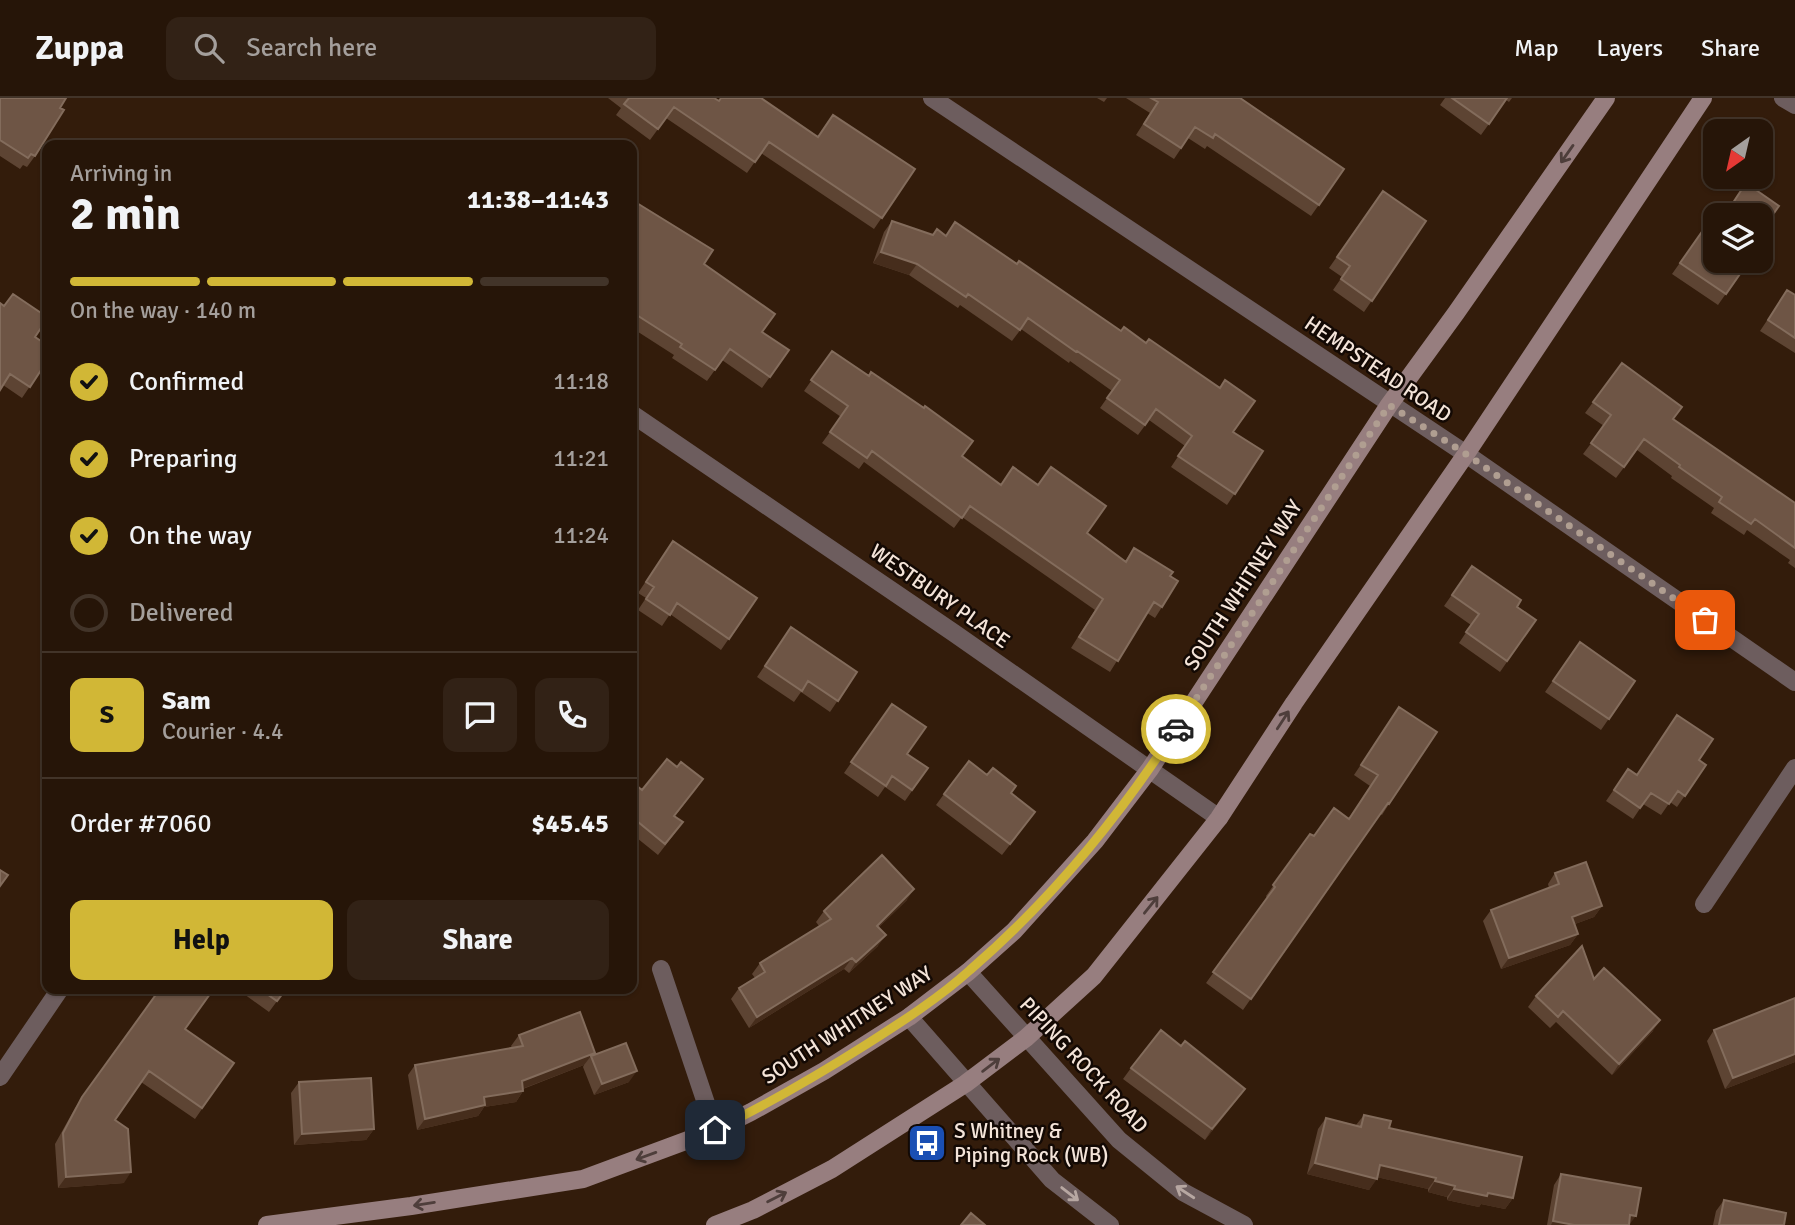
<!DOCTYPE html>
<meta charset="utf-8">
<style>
body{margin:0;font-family:Signika,sans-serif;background:#322216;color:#f1f3f6;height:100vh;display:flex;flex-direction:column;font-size:26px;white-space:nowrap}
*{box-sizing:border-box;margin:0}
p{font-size:23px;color:#a49f9c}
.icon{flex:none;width:38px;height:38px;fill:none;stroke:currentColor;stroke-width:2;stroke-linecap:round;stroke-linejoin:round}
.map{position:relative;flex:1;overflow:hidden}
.side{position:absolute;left:42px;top:42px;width:595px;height:854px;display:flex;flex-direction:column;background:#261508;border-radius:14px;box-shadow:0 2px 5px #0004,0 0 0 2px #423429}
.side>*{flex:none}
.needle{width:46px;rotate:214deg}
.controls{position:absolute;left:1703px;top:21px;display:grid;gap:14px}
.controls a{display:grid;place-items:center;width:70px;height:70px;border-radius:14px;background:#261508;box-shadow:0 2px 5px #0004,0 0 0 2px #423429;font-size:35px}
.pin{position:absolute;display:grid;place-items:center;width:60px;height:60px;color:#fff;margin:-30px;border-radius:14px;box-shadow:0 4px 10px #0006}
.courier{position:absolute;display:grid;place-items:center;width:70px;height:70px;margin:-35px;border:5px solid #d1b736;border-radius:50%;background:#fff;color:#222;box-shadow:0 2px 9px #0007}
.head em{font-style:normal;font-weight:700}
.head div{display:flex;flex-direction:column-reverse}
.head{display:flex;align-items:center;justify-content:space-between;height:119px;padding:0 28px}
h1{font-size:46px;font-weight:700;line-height:52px}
.bar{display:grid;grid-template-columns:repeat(4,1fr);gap:10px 7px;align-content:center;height:84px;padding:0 28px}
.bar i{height:9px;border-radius:5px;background:#423429}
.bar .active{background:#d1b736}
.bar p{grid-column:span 4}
.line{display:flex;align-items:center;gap:18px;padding:0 28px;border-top:2px solid #423429}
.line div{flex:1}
.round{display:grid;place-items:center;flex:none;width:74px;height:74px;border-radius:14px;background:#322216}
ol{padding:0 28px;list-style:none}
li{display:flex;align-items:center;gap:21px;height:77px}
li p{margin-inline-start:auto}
li .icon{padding:7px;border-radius:50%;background:#d1b736;color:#111;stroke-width:4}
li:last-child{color:#a49f9c}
li i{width:38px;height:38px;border:4px solid #423429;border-radius:50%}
.action{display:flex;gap:14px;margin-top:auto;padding:14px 28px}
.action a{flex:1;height:80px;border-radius:14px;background:#d1b736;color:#111;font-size:28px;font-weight:700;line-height:80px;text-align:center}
.action a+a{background:#322216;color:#f1f3f6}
header{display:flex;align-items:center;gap:42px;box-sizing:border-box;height:98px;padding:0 35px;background:#261508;border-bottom:2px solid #423429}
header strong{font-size:33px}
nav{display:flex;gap:38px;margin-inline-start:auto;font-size:24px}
.search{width:490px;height:63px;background:#322216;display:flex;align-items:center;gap:18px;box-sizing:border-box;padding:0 24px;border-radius:14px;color:#a49f9c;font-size:26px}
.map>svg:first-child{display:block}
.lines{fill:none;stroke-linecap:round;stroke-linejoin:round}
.minor{stroke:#6d5d5e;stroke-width:18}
.tertiary{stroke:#6d5d5e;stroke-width:18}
.secondary{stroke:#977e7f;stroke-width:18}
.wall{fill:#5d4433}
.shaded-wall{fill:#462d1c}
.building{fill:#6e5545;stroke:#836c5c;stroke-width:2}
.oneway{stroke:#4e3e3b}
.oneway2{stroke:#b7a7a2}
.done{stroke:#b09e91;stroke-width:7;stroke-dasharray:0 12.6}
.route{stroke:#d1b736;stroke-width:9}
.labels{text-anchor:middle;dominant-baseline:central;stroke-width:5;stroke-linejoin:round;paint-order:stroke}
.street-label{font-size:21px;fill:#f4e4d9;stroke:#130904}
.poi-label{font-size:21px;fill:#f4e4d9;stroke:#130904;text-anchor:start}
</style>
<header>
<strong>Zuppa</strong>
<div class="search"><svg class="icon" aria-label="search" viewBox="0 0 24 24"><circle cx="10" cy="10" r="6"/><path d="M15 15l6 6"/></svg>Search here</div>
<nav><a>Map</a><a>Layers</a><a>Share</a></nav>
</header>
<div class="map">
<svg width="1795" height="1127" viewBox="0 0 1795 1127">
<rect width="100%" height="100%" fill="#331c0b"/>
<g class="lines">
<path class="minor" d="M932,0L1466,356L1795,584
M632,316L954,535L1219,720
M1704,806L1795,670
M661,871L715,1032
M968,874L1119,1042L1183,1094L1244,1127
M909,919L1052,1082L1110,1127
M0,979L60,891"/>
<path class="tertiary" d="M1783,0L1795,7"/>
<path class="secondary" d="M267,1127L411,1108L583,1081L715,1032L751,1014L824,973L909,919L968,874L1014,833L1095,743L1150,671L1389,307L1456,215L1606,0
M715,1127L753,1112L832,1071L965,986L1026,940L1094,878L1219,720L1294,605L1466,356L1703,0"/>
</g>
<path class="wall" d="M0,0L60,10L35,58L27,69L23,67L20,71L0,58Z
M608,0H714L719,3L818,39L915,71L874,131L761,55L747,75L666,20L650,42L616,17L621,10Z
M1097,0H1107L1104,4Z
M1126,0H1240L1344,71L1311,118L1207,48L1205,51L1188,40L1174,61L1136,37L1150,15Z
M1445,0H1512L1509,4L1506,2L1481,37L1440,7Z
M1383,93L1426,123L1364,214L1333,192L1342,179L1329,170Z
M632,102L704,166L762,234L789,252L762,290L722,262L707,283L672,260L674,257L632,230Z
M892,123L1233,334L1263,353L1227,407L1171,369L1185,348L1149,322L1138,337L1100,310L1112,293L1070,263L1069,265L1021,231L1012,243L960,207L958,210L909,177L873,165L884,134Z
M1706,128L1749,163L1718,207L1672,176Z
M1795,197V255L1760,233L1780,203Z
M35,239L47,263L22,300L3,287Z
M832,253L962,358L1001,387L1087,435L1125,463L1134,450L1170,478L1162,509L1155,520L1147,515L1110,574L1071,550L1095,512L962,419L954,430L864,364L859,371L822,345L841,319L804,293Z
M1622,265L1673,322L1795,405V470L1788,465L1790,462L1747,432L1744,437L1711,415L1714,410L1671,380L1672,378L1637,352L1616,380L1583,356L1604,328L1585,315Z
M673,443L757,500L721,552L670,516L662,528L638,512L646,500L638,495Z
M1472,468L1517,509L1536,522L1500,574L1459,545L1471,527L1444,508Z
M791,529L857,574L830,614L801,594L794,604L757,579Z
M1580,544L1635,583L1601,632L1545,594Z
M892,606L907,656L928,670L905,703L885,689L878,699L844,675Z
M1399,609L1389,706L1382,717L1380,716L1243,912L1206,885L1267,800L1266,798L1310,736L1314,738L1349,721L1370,688L1354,677Z
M1699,662L1706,667L1677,709L1670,704L1661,717L1643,706L1633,721L1606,703L1628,671L1637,677Z
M677,669L703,681L675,718V735L658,757L632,736V684L642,692Z
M1011,695L1035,714L1002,757L936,707L944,696Z
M1555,775L1602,808L1594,819L1575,826L1578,836L1570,847L1501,871L1483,823L1491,812L1549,790L1548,786Z
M907,802L878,830V848L849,875L844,871L749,930L731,901L739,890L755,880L752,876L760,865L819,828L816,824L824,813Z
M1594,881L1653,933L1612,977L1556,924L1550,930L1528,909L1536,898Z
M160,891L185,931L234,965L195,1021L141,984L115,1022L124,1085L58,1090L55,1046L75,1010Z
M237,891H286L269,914Z
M1795,900V964L1725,991L1707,943L1714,932Z
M519,937L594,957L629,984L594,997L583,969L584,967L523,991V993L516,1004L484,1009L478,1018L417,1032L408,977L415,967L512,950L511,948Z
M1181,948L1245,991L1205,1042L1123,981L1131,970Z
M299,984L374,1031L366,1042L294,1047L291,995Z
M1364,1017L1389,1030L1513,1100L1505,1111L1481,1106L1479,1109L1447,1102V1099L1428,1094V1091L1377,1079L1369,1092L1307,1076L1318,1031L1326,1020L1356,1027Z
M1561,1076L1629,1127H1547L1554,1087Z
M1724,1102L1784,1127H1713L1716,1113Z"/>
<path class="shaded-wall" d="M881,154L917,166L909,177L873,165Z
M703,681L696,692L666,729L674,718Z
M914,791L907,802L869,839L877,828Z
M1602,808L1594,819L1564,830L1572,819Z
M1578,836L1570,847L1501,871L1509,860Z
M886,837L878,848L849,875L856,864Z
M852,860L844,871L749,930L757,919Z
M1660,922L1653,933L1612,977L1619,966Z
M595,955L591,960V958L584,967L514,994L522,983Z
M1795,956V964L1725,991L1733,980Z
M637,973L629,984L594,997L602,986Z
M1245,991L1237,1002L1205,1042L1212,1031Z
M523,993L516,1004L484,1009L478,1018L417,1032L425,1021L484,999Z
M374,1031L366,1042L294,1047L302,1036Z
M1315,1065L1377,1081L1369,1092L1307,1076Z
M1380,1067L1436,1080L1428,1091L1372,1078Z
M131,1074L124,1085L58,1090L66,1079Z
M1435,1083L1455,1088L1447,1099L1428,1094Z
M1454,1091L1488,1095L1513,1100L1505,1111L1481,1106L1479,1109L1447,1102Z
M1630,1117L1636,1118L1629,1127Z
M1553,1123L1574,1127H1551Z"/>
<path class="building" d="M0,0H66L60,10L64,12L35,58L31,56L28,60L0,42Z
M629,0H714L719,3L721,0H761L818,39L833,17L915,71L882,120L769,44L755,64L674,9L658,31L624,6Z
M1151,0H1240L1344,71L1319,107L1215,36L1213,40L1195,29L1181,50L1144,26L1158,4Z
M1452,0H1507L1489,26Z
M1746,85L1779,108L1760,135V117H1725Z
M1383,93L1426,123L1372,203L1341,181L1350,168L1337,159Z
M632,102L713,152L704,166L775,216L762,234L789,252L770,279L730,251L715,272L680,249L682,246L632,214V195L636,187L632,184V176L635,172L632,170Z
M892,123L933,137L937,131L946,138L955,124L1017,166L1019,163L1121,233L1124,229L1146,245L1149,241L1220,290L1225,282L1255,303L1233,334L1263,353L1235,396L1178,358L1192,338L1156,311L1145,327L1107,300L1120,282L1077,253L1076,254L1028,220L1020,232L968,196L966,199L917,166L881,154Z
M1706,128L1714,134L1715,132V163H1749L1726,196L1680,165Z
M1787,192L1795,197V240L1768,222Z
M13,196L47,219V221L35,239L47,247V263L30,289L10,276L0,292V205L4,208Z
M832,253L869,278L871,274L924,310L925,308L973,343L962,358L1001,387L1013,369L1038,387L1051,369L1106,408L1087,435L1126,464L1134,450L1173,474L1170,478L1178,483L1162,509L1154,504L1118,563L1079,539L1103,501L970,408L962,420L872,353L867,360L830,334L848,308L811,282Z
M1622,265L1682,309L1673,321L1795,405V450L1755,421L1751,426L1719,404L1722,399L1679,369L1680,367L1644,341L1624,369L1591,345L1611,317L1593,304Z
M673,443L757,500L729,541L677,505L670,517L646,501L654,489L646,484Z
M1472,468L1521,502L1517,509L1536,522L1507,563L1466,534L1479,516L1452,497Z
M791,529L857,574L838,603L808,583L802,593L765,568Z
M1580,544L1635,583L1609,621L1553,583Z
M892,606L926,629L907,656L928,670L912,692L892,678L886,688L851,664Z
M1399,609L1437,634L1389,706L1388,705L1251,901L1213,874L1275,789L1273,787L1310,736L1314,738L1334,710L1349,721L1378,677L1361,667Z
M1677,617L1713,641L1699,662L1706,667L1685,698L1678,693L1669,706L1651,695L1640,710L1614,692L1628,671L1637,677Z
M667,661L677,669L681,664L703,681L674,718L683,724L665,746L632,719V684L642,692Z
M969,663L987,677L993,670L1016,688L1011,695L1035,714L1010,746L944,696Z
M882,757L914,791L877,828L886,837L856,864L852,860L757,919L739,890L765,874L760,865L831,821L824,813Z
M1586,764L1602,808L1572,819L1578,836L1509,860L1491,812L1559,786L1555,775Z
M0,772L8,777L0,788Z
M1582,848L1594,881L1604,870L1660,922L1619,966L1563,913L1558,919L1536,898Z
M160,891H203L210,896L185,931L234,965L202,1010L149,973L115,1022L128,1031L131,1074L66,1079L63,1035L82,999Z
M260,891H286L277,903Z
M1795,900V956L1733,980L1714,932Z
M580,914L595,955L522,983L523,993L484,999L485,1007L425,1021L415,967L523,948L519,937Z
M1161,932L1181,948L1185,943L1245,991L1212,1031L1131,970Z
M626,945L637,973L602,986L591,958Z
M371,980L374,1031L302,1036L299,984Z
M1364,1017L1391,1023L1389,1030L1522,1059L1513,1100L1488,1095L1487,1098L1454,1091L1455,1088L1435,1083L1436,1080L1380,1067L1377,1081L1315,1065L1326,1020L1361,1029Z
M1561,1076L1641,1090L1636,1118L1630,1117L1629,1127H1574L1553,1123Z
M1724,1102L1786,1115L1784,1127H1719Z
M971,1115L985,1127H961Z"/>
<defs><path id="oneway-shaft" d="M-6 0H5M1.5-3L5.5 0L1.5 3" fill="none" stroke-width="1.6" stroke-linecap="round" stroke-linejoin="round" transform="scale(1.75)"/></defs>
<g class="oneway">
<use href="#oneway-shaft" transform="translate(1567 56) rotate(125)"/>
<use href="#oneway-shaft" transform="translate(1283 622) rotate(-57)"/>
<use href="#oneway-shaft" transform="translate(1151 807) rotate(-51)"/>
<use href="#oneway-shaft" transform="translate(991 967) rotate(-37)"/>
<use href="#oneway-shaft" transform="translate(646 1058) rotate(160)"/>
<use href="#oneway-shaft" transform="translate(777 1099) rotate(-27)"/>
<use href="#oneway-shaft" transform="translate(424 1106) rotate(171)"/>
</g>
<g class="oneway2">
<use href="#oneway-shaft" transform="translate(1185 1094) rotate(-147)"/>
<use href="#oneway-shaft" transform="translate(1070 1096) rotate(38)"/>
</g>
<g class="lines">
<path class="done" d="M1176,631L1389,307L1466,356L1705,522"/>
<path class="route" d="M715,1032C768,1006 818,977 867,946C903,923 939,900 970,872C1050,803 1119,719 1176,631"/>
</g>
<defs>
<g id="bus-square" transform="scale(2.0125)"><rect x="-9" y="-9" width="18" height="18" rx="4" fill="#1a4fb4" stroke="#130904"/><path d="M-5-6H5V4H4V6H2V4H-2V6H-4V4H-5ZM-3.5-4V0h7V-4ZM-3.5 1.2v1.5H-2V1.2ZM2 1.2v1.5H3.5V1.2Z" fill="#fff"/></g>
</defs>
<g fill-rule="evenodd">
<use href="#bus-square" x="927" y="1045"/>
</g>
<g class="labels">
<g class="street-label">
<text transform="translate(1378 271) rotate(34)">HEMPSTEAD ROAD</text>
<text transform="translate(1243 487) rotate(-57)">SOUTH WHITNEY WAY</text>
<text transform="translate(940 498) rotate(35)">WESTBURY PLACE</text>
<text transform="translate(847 927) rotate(-33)">SOUTH WHITNEY WAY</text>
<text transform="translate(1084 967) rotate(47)">PIPING ROCK ROAD</text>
</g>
<g class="poi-label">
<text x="954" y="1033">S Whitney &amp;<tspan x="954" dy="24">Piping Rock (WB)</tspan></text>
</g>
</g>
</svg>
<div class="controls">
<a><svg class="needle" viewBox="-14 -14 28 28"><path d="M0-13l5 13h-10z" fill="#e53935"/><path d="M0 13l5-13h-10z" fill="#a49f9c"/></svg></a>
<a><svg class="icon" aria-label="layers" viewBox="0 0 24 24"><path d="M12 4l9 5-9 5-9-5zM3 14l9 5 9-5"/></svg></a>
</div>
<div class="pin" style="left:1705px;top:522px;background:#ea580c"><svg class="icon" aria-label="bag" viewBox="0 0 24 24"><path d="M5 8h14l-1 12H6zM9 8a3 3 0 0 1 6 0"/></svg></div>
<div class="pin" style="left:715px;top:1032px;background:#1f2937"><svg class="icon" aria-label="home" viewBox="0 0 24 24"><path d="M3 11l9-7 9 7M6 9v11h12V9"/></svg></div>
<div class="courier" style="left:1176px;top:631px"><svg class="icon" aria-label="car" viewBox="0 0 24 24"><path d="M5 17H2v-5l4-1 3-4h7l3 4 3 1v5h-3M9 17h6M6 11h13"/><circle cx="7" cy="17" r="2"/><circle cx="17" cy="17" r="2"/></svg></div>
<section class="side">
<div class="head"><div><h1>2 min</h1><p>Arriving in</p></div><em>11:38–11:43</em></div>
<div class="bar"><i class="active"></i><i class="active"></i><i class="active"></i><i></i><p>On the way · 140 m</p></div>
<ol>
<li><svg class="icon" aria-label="check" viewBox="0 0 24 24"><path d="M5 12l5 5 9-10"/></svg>Confirmed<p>11:18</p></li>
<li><svg class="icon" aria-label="check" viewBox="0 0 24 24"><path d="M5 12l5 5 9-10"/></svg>Preparing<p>11:21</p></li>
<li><svg class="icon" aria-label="check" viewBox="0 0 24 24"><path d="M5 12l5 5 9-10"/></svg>On the way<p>11:24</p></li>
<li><i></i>Delivered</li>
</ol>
<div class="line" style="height:126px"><b class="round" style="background:#d1b736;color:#111">S</b><div><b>Sam</b><p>Courier · 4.4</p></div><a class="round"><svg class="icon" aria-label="chat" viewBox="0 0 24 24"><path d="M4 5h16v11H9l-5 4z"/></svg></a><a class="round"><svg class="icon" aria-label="phone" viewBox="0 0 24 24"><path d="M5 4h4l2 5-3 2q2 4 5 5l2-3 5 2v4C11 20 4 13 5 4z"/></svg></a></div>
<div class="line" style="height:91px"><div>Order #7060</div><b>$45.45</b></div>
<div class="action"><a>Help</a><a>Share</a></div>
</section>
</div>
